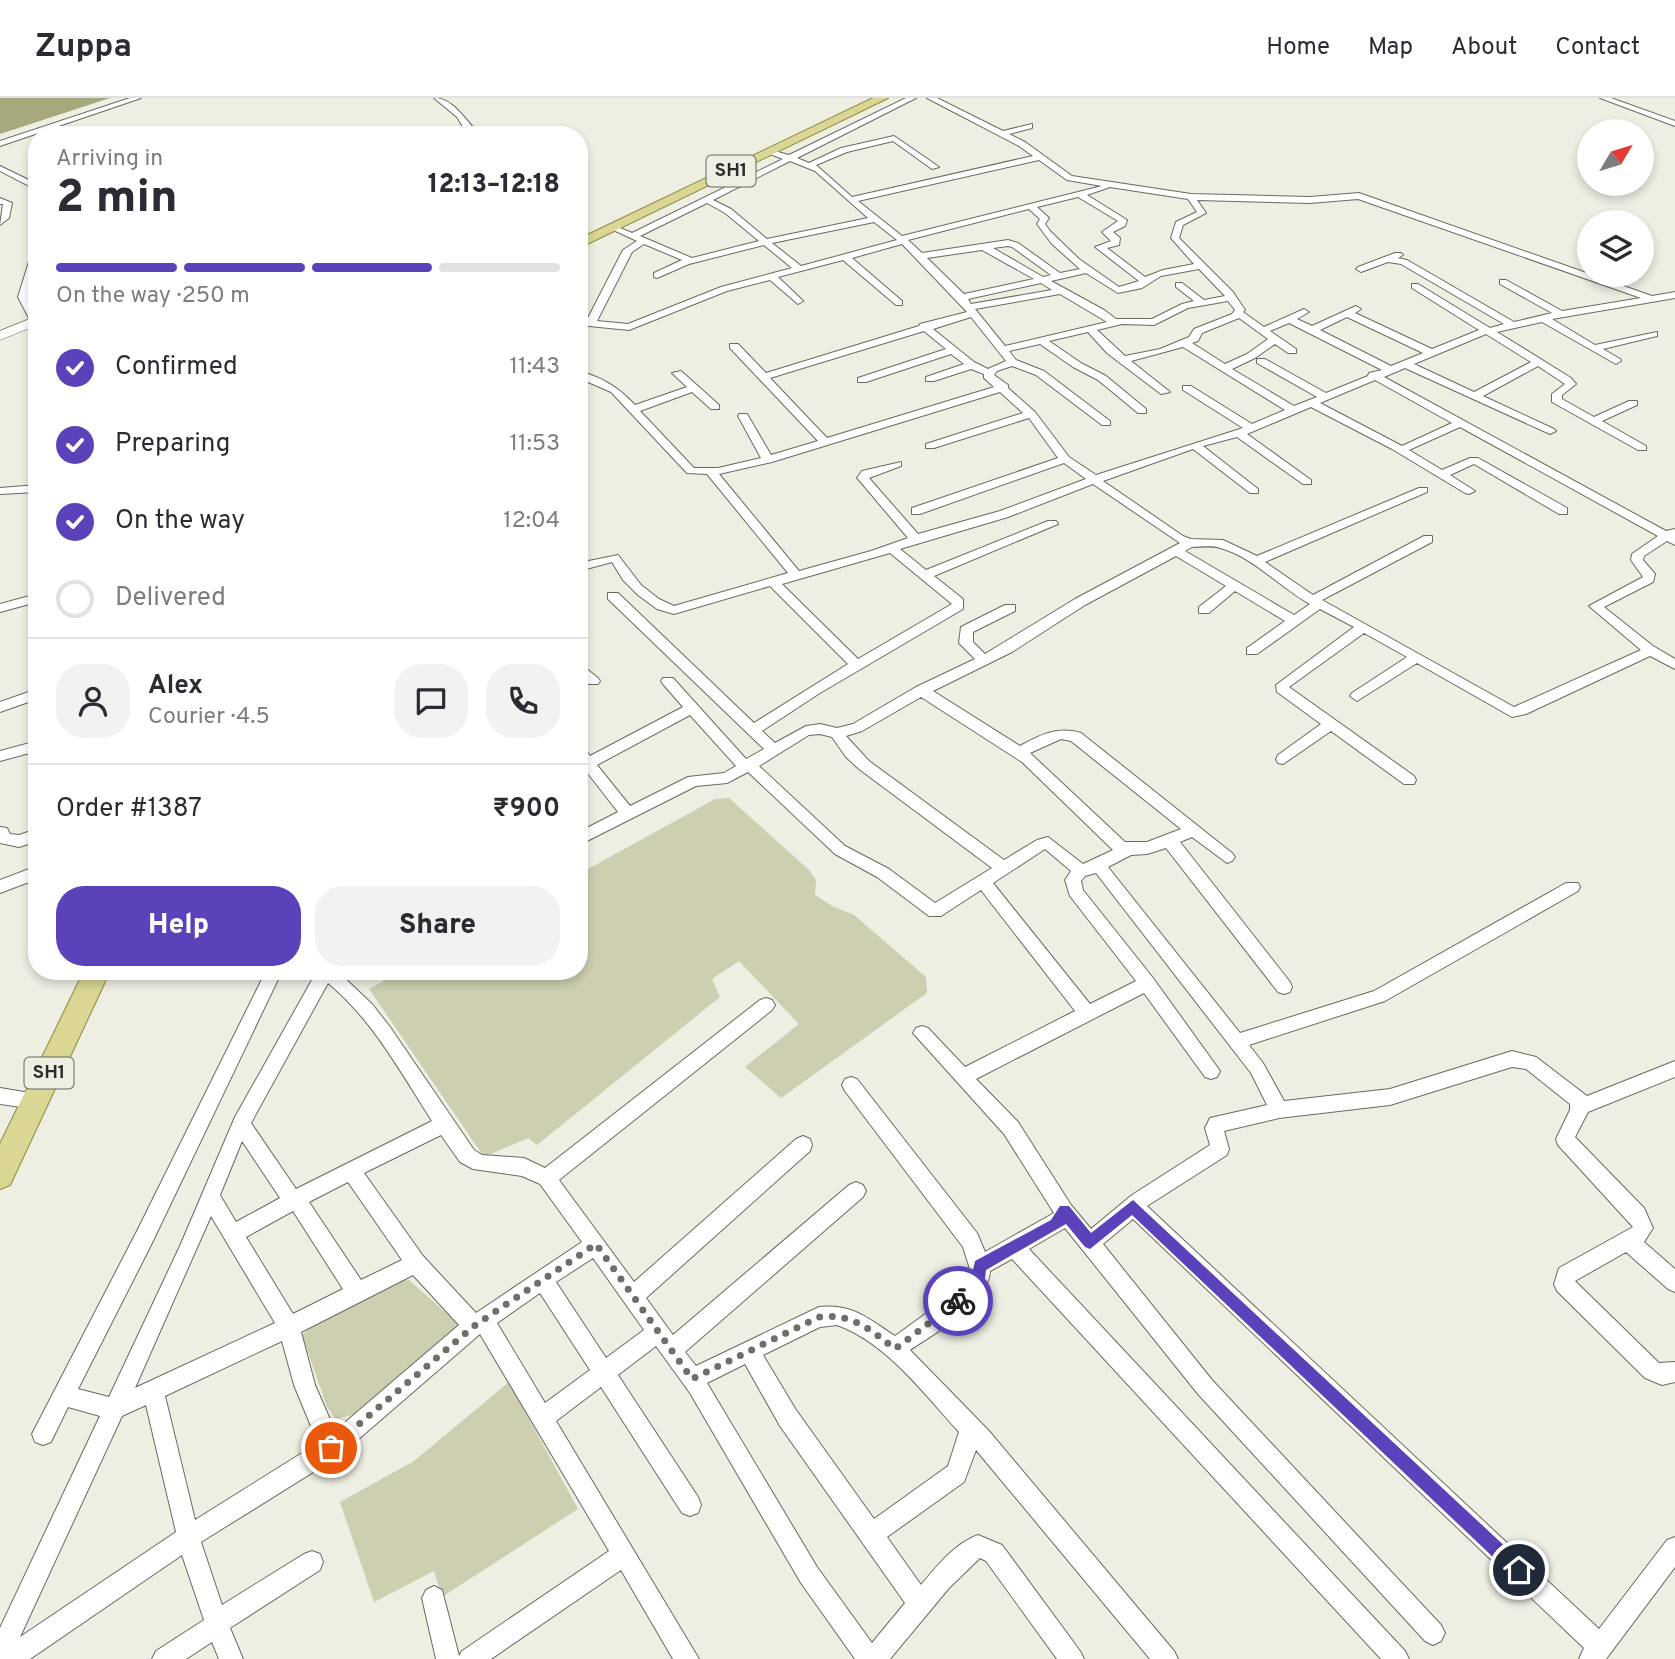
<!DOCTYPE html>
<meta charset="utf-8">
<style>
body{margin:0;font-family:Overpass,sans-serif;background:#f2f2f3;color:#2b2b33;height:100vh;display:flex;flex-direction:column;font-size:26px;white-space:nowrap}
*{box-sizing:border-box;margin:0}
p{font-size:23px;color:#7c7c81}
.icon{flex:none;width:38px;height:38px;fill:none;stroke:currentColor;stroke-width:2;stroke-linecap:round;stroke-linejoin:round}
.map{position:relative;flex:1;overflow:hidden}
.details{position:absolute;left:28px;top:28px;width:560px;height:854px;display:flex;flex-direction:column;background:#fff;border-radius:28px;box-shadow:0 4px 10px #0003}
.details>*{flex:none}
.needle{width:46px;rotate:52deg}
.controls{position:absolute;left:1577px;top:21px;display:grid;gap:14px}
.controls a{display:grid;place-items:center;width:77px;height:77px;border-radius:50%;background:#fff;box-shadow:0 4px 10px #0003;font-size:35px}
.pin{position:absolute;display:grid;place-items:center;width:60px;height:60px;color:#fff;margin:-30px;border:4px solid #fff;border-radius:50%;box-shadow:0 2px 7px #0007}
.courier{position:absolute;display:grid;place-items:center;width:70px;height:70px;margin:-35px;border:5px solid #5b42bb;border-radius:50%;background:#fff;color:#222;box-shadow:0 2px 9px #0007}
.headline em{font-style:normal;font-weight:800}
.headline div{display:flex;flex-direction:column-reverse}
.headline{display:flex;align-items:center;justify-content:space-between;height:119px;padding:0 28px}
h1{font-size:46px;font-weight:800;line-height:52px}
.bar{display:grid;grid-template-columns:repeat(4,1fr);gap:10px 7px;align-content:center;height:84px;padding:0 28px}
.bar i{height:9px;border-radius:5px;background:#e1e1e2}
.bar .on{background:#5b42bb}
.bar p{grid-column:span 4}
.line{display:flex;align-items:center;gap:18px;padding:0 28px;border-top:2px solid #e1e1e2}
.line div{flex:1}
.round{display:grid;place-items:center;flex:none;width:74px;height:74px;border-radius:28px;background:#f2f2f3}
ol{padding:0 28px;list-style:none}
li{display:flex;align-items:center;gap:21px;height:77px}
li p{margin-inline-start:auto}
li .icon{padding:7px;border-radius:50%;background:#5b42bb;color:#fff;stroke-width:4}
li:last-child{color:#7c7c81}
li i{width:38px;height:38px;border:4px solid #e1e1e2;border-radius:50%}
.action{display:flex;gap:14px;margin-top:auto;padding:14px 28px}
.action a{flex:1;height:80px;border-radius:28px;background:#5b42bb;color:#fff;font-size:28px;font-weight:800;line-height:80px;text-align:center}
.action a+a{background:#f2f2f3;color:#2b2b33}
header{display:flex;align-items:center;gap:42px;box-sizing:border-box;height:98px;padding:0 35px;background:#fff;border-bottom:2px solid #e1e1e2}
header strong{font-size:33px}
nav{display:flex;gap:38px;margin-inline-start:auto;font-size:24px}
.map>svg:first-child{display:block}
.green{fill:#ceceb1}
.water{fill:#a8a87e}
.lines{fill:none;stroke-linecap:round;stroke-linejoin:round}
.street-casing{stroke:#696a60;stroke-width:2}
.secondary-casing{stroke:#696a60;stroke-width:1}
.primary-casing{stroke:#8b8a3e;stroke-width:2}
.street{fill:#fff;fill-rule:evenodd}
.secondary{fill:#fff;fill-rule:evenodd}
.primary{fill:#d9d793;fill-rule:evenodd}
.route{fill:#5b42bb}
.done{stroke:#6f6f69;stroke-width:7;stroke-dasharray:0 12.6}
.labels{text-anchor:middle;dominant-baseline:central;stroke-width:5;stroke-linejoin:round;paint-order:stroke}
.shield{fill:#eeeee3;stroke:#66665f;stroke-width:2}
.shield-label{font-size:19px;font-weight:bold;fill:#2b2b27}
</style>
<header>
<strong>Zuppa</strong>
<nav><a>Home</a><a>Map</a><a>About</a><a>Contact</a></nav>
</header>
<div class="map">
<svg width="1675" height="1561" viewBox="0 0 1675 1561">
<rect width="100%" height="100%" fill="#eeeee3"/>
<path class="green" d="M729,700L809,772L816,782L815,797L832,808L854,817L926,879L927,895L781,1000L745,969L799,926L739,863L712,881L720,899L537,1047L528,1040L484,1059L369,891L402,873H579V776L715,701Z
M409,1182L462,1229L352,1317L336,1321L327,1309L302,1237L319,1222L392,1183Z
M509,1284L578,1411L442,1499L434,1473L374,1504L340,1404L414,1363Z"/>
<path class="water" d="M0,0H110L0,36Z"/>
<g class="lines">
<g class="street-casing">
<path id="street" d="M130,0H141L0,48V43Z
M434,0C455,0 466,25 481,37H471L466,34L457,19Z
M906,0H916L797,60L809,65L841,50L894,38L939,69L932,71L893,43L847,54L816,67L852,99L1033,58L1019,48L927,0H937L1003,33L1032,26V30L1009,36L1025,44L1072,78L1191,96L1310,99L1359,95L1652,198L1675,194V200L1552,221L1595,247L1657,234V238L1603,251L1620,261L1621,263L1616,266L1542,224L1497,234L1571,280L1576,286L1562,297V301L1594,319L1629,303H1637V307L1602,323L1646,348V352H1638L1552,304V296L1565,286L1538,268L1483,298L1554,331L1556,333L1550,336L1405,270L1384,279L1666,433L1675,431V447L1667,443L1644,458L1643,462L1655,476L1653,484L1604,509L1653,548L1675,561V571L1650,558L1526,616L1512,619L1417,565L1357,603L1350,598L1352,595L1407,559L1364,535L1289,589L1414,678L1416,682L1414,686H1404L1331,633L1283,666L1278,665L1276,661L1278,657L1321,626L1277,594L1276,587L1354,529L1320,511L1257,556H1247V550L1285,523L1235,493L1209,515H1199V509L1226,488L1176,458L1085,507L1012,554L933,593L1020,648C1040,637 1057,628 1081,635L1232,755L1235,759L1232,763L1227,765L1192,739L1180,744L1290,884L1292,889L1290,894L1284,896L1278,894L1166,750L1147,756L1131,757L1108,769L1240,935L1374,893L1566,785H1578L1580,789L1578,793L1385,903L1249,947L1263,965L1284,1003L1390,991L1512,953L1536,959L1587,998L1675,963V979L1588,1014L1575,1039L1644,1110L1653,1130L1644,1144L1675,1171V1194L1668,1191L1626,1154L1575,1183L1659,1265L1675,1264V1284L1662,1287L1645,1280L1557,1193L1554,1186L1559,1170L1633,1129L1558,1047L1556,1041L1570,1012V1006L1526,971L1512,969L1390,1007L1279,1020L1224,1033L1229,1051L1227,1057L1147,1108L1599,1531L1667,1442L1675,1439V1469L1606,1561H1579L1584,1550L1133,1121L1103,1146L1212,1282L1441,1527L1445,1535L1441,1543L1433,1547L1425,1543L1198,1296L1065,1130L1029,1151L1405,1553L1409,1561H1381L1012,1161L990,1173C988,1206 935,1235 910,1252L989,1333L1174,1553L1178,1561H1150L976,1352L964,1384L887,1439L921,1487C937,1468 954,1446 978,1437L1002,1447L1080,1553L1084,1561H1057L986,1463L980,1460L949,1490L890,1561H855L801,1485L690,1295L656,1248L618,1277L698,1399L701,1407L698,1415L690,1418L682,1415L601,1289L556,1323L699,1561H673L621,1472L491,1561H436L422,1500L426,1492L434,1488L442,1492L459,1558L462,1553L609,1453L480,1236L339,1358L201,1444L222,1507L304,1456L312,1453L320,1456L323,1464L320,1472L230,1530L243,1561H219L212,1544L186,1561H152L156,1553L204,1522L182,1457L30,1561H0V1530L100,1318L68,1309L51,1344L43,1347L35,1344L32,1336L137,1133L266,873H282L151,1147L78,1291L109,1299L180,1148L235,1019L317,873H337L372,906L390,929L474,1052L482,1057L524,1060L545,1070L760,902L766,900L772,902L775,907L772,912L559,1082L634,1184L796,1041L803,1038L810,1041L812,1047L810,1053L646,1200L673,1237L849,1087L856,1084L863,1087L866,1093L863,1099L685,1254L696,1268L819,1209C852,1205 869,1221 895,1238L946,1201L970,1180L969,1168L963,1149L845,993L842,987L845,981L851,979L857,981L977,1135L985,1154L1054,1115L1004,1036L913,935L916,930L922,928L928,930L965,969L1075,913L981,792L941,818H929L877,779L835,756L748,674L727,685L696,688L579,747V734L618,714L586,673L579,675V649L584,650L590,658L683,609L663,586L661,583L663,580H673L746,661L764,651L608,501V495H618L754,625L848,566L770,488L674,516L657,511L638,497L623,482L612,464L579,473V465L618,457L641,487L659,501L674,508L788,475L707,376L687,375L611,294L579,280V273C603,280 618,289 635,307L687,289L672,275L681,273L719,307V311H711L692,294L640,313L694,370H718L761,360L738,318L739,316H747L771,357L818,343L730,250V246H738L766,275L919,228L920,226L967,214L902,146L852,160L902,203V207H896L843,162L778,179L801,201L803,203L798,206L770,182L727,193L629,232L579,227V221L587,222L623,152L637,143L609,130L613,127L632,135L783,61L767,55V51L789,57ZM1039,62L1067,82L1102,88L902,138L858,103ZM790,63L815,73L868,120L767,141L731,111L713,102ZM1110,89L1188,101L1197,114L1176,124L1171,140L1194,166L1163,172L1145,179L1107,150L1119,147L1120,140L1113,134L1125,128L1127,122L1087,97ZM1078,99L1118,123L1102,134L1111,143L1095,149L1139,183L1119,189L1079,161L1050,133L1045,126L1049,120L1037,109ZM1358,101L1641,200L1562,213L1506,182H1500V186L1552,215L1514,224L1407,162L1398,160L1403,157L1401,155H1395L1358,169L1356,171L1361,174L1388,164L1401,166L1504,226L1490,230L1418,186H1412V190L1479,232L1432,251L1355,215L1361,211L1356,208L1312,228L1297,221L1309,214L1304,211L1264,229L1243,214L1245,212L1233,194L1179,140L1183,127L1206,115L1197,102L1310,105ZM707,105L725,115L759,143L692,160L640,138ZM1029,111L1040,121L1037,126L1052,146L1080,171L1060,175L1018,145L1008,142L922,155L908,142ZM874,124L897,142L801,168L772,145ZM644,146L682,162L654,175V179L657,180L689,166L764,147L792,170L721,189L628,226L597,223L632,154ZM1008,148L1012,149L1051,177L1043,179L993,150ZM982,152L1034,181L964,196L927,160ZM1199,171L1225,198L1204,202L1182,185H1176V189L1194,203L1182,206L1152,221H1116L1104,212L1051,183L1086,175L1118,195L1142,190L1161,178ZM1041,185L1052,192L971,206L968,201ZM1060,196L1107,224L1005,248L975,211ZM1228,203L1235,212L1232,216L1194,231L1189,239L1160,251L1125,258L1097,232L1122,226L1154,227L1188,210ZM971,219L1006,263L988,271L974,264L933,231ZM1347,219L1423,255L1391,268L1320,232ZM1239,220L1268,241L1247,256L1225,266L1192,245L1198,243L1202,235ZM1289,225L1382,272L1369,275L1368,278L1326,295L1265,261H1257V265L1317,299L1294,308L1232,271L1255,260L1275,246L1288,255H1296V251L1270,233ZM924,233L946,251L858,280V284H866L951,256L964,266L926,279V283H934L971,271L984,276V280L994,289L827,340L770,280ZM1088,234L1107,255L1161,296L1170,294L1131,263L1183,249L1285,312L1252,326L1191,288H1183V292L1243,330L1096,377L1069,359L1035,314L1008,290V287L994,277L997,273L1012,268L1036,277L1102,327H1110V323L1044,273L1016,262L1009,253L1040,246L1073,269L1098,282L1138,315H1146V311L1106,278L1081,265L1049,243ZM1486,236L1531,264L1474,294L1414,266ZM1375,282L1452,325L1402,348L1320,305ZM1000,294L1023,315L926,346V350H934L1029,320L1058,360L912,410V416H920L1064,365L1086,381L1000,413L918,436L869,380L901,368V364L862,373L857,380L859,382L908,440L871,453L799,473L719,376L772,364ZM1311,309L1392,351L1465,395L1469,396L1475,393L1450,377L1474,366L1559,416H1567V410L1478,360H1470L1442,372L1409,352L1460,329L1658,438L1632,456L1631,462L1643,479L1589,508L1641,552L1514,609L1322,502L1432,444V438H1424L1313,497L1265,464L1427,394V390H1419L1257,458L1223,442L1191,441L1183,438L1103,383L1193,351L1250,395H1258V391L1203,348L1237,339L1303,386H1311V382L1247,336ZM1093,386L1180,445L1075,501L985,556L973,544V534L1015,513V507H1005L961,529L959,545L975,561L916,589L853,626L837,630L820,626L806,628L775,645L762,633L820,595L963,511V501L934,478L1058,426L1056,423H1048L926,472L900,451L1008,419ZM1192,449C1201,449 1212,447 1220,450C1254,459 1280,490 1310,506L1294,517L1185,453ZM890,455L952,506L858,561L782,486ZM921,599L1022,664L1113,752L1083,766L1048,739L1037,742L1004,762L869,663L846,638L862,633ZM690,617L736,668L724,675L688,679L630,708L597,667ZM820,636L832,639L846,659L859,671L992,770L935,805L889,771L845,748L759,668L809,637ZM1061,641L1071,643L1181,731L1147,744H1125L1030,655ZM1045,751L1071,773L1065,782L1070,798L1136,883L1090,906L993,785ZM1096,775L1251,975L1267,1007L1210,1020L1205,1030L1210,1047L1132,1097L1091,1131L1071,1107L1018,1024L976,981L1144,895L1205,979L1211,981L1217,979L1220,973L1153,880L1083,792L1081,783L1085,778ZM328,885C373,922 401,975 432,1023L296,1091L251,1025ZM441,1037L460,1064L473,1071L522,1078L540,1086L582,1144L476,1215L423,1158L364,1075ZM242,1043L280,1100L236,1124L220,1097ZM348,1084L402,1162L361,1182L309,1104ZM293,1113L343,1191L293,1216L246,1139ZM211,1118L275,1225L135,1290ZM593,1160L644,1232L606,1260L556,1184ZM413,1177L459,1227L335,1333L315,1287L301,1234ZM540,1195L590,1272L545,1305L497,1225ZM837,1227C887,1245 924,1296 959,1334L948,1368L874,1421L796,1312L763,1257L820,1229ZM282,1243L294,1287L318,1345L195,1422L165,1298ZM745,1266L780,1328L905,1505L872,1545L817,1469L707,1285ZM146,1307L176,1434L20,1539L122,1318Z
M1600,0H1611L1675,23V28Z
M0,68L37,86V92L0,73Z
M0,100L12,105L9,120L0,127L3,106H0Z
M37,151V170L28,199L37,216L35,225L30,222L18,199L32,154Z
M37,387V394L0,396V390Z
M37,496V504L0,514V506Z
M579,565L598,580L600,583L598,586H588L579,577Z
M37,591V601L0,614V604Z
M37,643V653L0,663V653Z
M0,729L7,730L10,736L19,737L37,731V743L19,749L0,745Z
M37,768V781L0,795V782Z
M0,990L42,997L45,1003L42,1009L36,1011L0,1006Z"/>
</g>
<g class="secondary-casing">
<path id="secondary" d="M37,218V227L0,242V233Z"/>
</g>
<g class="primary-casing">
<path id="primary" d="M873,0H888L579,150V141Z
M84,873H110L10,1087L0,1091V1046Z"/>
</g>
<use href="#street" class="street"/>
<use href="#secondary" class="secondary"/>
<use href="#primary" class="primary"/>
</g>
<path class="route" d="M1133,1102L1525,1467L1527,1472L1525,1478L1519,1481L1513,1478L1132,1117L1090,1151L1085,1149L1066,1126L986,1172C985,1190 975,1202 958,1210L953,1208L951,1203L971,1182L975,1163L1051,1122L1060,1108H1069L1091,1135Z"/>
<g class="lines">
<path class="done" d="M331,1350L474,1228L596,1146L692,1281L819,1219C851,1215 870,1231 895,1251L958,1203"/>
</g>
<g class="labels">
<g class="shield">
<rect x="706.5" y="57.5" width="49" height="31" rx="5"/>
<rect x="24.5" y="959.5" width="49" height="31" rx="5"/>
</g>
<g class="shield-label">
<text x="731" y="73">SH1</text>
<text x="49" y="975">SH1</text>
</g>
</g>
</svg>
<div class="controls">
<a><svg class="needle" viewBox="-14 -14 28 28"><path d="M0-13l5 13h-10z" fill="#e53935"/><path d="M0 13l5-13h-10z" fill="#7c7c81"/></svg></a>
<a><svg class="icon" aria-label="layers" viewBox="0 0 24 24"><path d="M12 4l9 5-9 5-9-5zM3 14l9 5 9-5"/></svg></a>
</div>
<div class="pin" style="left:331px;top:1350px;background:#ea580c"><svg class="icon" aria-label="bag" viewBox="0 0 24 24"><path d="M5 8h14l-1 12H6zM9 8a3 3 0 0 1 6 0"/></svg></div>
<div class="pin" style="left:1519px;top:1472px;background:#1f2937"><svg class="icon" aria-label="home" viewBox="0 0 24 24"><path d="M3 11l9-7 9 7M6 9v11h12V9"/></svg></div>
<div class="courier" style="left:958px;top:1203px"><svg class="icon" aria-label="bike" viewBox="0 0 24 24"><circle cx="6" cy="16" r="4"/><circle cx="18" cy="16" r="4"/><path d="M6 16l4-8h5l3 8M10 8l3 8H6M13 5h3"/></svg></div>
<section class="details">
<div class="headline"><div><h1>2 min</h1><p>Arriving in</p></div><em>12:13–12:18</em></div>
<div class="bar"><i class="on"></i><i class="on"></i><i class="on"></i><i></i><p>On the way · 250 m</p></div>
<ol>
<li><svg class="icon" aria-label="check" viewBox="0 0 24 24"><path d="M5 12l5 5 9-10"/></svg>Confirmed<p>11:43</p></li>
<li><svg class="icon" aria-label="check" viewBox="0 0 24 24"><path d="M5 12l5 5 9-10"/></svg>Preparing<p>11:53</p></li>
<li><svg class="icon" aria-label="check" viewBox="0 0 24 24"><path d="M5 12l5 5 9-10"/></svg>On the way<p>12:04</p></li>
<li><i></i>Delivered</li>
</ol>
<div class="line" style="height:126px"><a class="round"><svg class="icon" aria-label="person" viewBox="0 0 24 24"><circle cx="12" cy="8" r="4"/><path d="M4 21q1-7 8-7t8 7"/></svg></a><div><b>Alex</b><p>Courier · 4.5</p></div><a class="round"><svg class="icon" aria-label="chat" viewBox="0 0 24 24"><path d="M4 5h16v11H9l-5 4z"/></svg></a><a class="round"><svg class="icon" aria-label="phone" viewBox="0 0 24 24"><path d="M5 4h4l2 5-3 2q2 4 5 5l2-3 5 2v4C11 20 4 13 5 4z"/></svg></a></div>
<div class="line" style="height:91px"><div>Order #1387</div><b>₹900</b></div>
<div class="action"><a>Help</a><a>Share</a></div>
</section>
</div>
